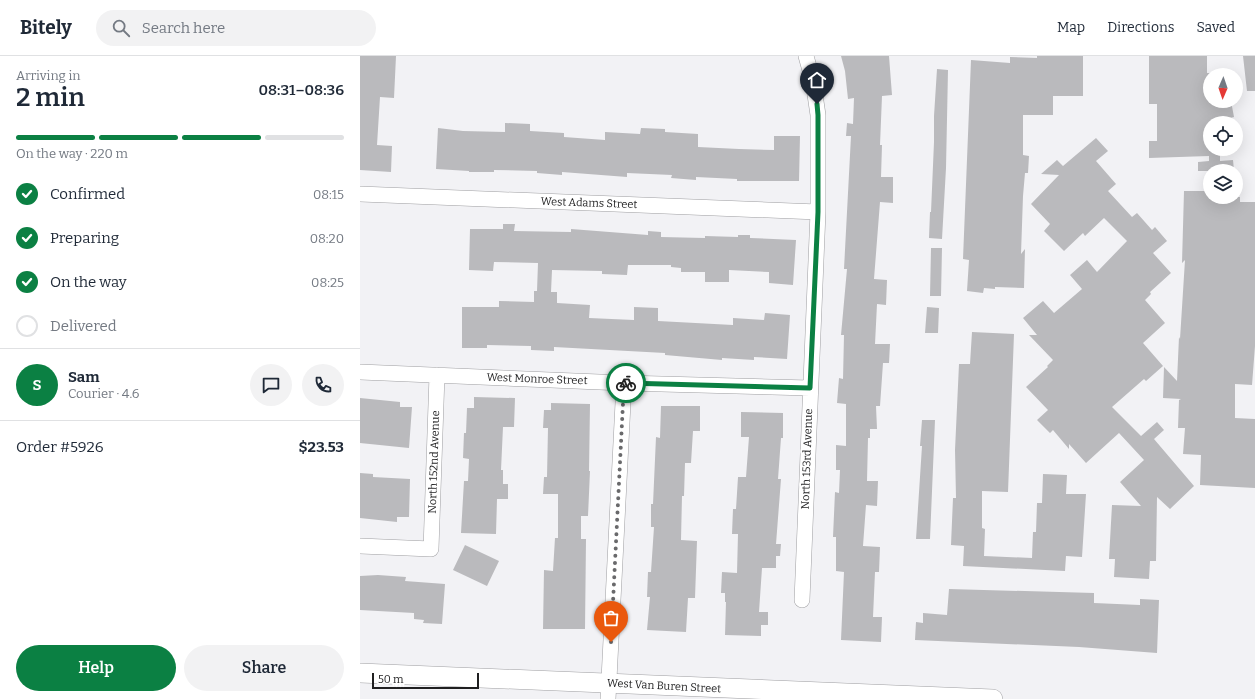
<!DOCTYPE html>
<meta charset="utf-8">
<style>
body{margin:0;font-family:Bitter,serif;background:#f2f2f3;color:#1f2937;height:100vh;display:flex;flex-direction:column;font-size:15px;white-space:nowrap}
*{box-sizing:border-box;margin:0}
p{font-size:13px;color:#747a83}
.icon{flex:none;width:22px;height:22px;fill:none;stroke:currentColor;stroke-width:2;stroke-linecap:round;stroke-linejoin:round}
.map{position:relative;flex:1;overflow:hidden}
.sheet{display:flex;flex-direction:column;background:#fff;width:360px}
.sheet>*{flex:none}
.needle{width:26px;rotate:182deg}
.tools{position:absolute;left:843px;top:12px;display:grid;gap:8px}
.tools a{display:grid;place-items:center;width:40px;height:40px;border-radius:50%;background:#fff;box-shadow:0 4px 16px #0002;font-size:20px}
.scale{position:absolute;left:12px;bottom:10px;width:107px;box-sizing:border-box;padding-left:4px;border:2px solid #1f1f20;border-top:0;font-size:11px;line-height:14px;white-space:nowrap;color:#1f1f20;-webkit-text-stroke:3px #fff;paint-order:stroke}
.pin{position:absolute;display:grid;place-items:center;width:34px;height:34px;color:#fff;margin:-41px -17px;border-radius:50% 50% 50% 0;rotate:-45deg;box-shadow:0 0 4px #0007}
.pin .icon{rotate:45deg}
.courier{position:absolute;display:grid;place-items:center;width:40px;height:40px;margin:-20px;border:3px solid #0b8043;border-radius:50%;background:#fff;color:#222;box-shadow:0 1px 5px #0007}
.head em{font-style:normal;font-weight:600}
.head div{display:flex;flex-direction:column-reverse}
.head{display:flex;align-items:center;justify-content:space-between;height:68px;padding:0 16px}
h1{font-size:26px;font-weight:600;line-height:30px}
.bar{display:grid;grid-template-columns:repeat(4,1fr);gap:6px 4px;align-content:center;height:48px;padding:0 16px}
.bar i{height:5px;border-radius:3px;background:#e0e1e3}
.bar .selected{background:#0b8043}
.bar p{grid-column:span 4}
.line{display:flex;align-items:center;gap:10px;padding:0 16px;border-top:1px solid #e0e1e3}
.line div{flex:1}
.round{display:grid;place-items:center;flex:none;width:42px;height:42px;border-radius:21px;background:#f2f2f3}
ol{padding:0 16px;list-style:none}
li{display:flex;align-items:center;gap:12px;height:44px}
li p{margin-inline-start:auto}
li .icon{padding:4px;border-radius:50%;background:#0b8043;color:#fff;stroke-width:4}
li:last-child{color:#747a83}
li i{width:22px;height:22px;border:2px solid #e0e1e3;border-radius:50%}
.action{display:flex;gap:8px;margin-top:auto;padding:8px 16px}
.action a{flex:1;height:46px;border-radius:24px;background:#0b8043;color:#fff;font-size:16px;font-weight:600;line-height:46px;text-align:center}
.action a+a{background:#f2f2f3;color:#1f2937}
header{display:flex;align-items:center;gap:24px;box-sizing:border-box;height:56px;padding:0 20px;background:#fff;border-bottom:1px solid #e0e1e3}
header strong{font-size:19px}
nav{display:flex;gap:22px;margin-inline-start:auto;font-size:14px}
.search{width:280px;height:36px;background:#f2f2f3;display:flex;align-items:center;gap:10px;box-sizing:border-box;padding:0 14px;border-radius:22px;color:#747a83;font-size:15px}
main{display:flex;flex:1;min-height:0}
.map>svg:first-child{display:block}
.building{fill:#bababd}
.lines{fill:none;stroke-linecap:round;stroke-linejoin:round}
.minor-casing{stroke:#9f9fa2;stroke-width:16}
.major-casing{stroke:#9f9fa2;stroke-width:20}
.minor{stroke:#fff;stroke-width:15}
.major{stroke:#fff;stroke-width:19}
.done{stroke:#69696b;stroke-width:4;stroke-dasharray:0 7.2}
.route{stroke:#0b8043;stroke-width:5}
.labels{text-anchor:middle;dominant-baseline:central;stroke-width:3.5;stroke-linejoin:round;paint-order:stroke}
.street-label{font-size:11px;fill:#1f1f20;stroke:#fff}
</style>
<header>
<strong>Bitely</strong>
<div class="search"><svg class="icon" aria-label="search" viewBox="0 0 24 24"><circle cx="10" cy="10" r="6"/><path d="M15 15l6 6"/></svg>Search here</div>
<nav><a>Map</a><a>Directions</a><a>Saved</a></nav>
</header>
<main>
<section class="sheet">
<div class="head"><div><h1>2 min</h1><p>Arriving in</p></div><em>08:31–08:36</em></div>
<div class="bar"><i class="selected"></i><i class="selected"></i><i class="selected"></i><i></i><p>On the way · 220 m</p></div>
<ol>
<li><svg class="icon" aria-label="check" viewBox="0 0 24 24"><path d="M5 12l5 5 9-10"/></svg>Confirmed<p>08:15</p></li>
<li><svg class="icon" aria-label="check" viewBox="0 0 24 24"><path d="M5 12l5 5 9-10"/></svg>Preparing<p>08:20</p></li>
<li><svg class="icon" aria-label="check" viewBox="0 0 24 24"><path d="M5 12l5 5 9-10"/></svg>On the way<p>08:25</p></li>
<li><i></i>Delivered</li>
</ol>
<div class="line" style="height:72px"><b class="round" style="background:#0b8043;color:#fff">S</b><div><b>Sam</b><p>Courier · 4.6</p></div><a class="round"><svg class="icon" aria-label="chat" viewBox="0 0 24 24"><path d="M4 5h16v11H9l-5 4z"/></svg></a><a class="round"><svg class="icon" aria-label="phone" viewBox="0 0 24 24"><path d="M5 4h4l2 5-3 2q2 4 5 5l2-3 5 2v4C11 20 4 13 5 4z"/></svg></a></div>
<div class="line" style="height:52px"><div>Order #5926</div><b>$23.53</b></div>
<div class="action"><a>Help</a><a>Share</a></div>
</section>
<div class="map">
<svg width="895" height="643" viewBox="0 0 895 643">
<rect width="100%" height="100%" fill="#f2f2f5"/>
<path class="building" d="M0,0H36L34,42L20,41L17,89L32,90L31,116L0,114Z
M481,0H529L532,39L522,40L520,89H522L521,121H533V147L520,146L514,223L527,224L526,249L517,248L515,288H530L529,307H523L520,350H516L517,373H510V382H508L507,425H518L517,450L506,449L503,490L520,491L519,516H515L513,561H522L521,586L481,584L484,516L476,515V481H473L475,436L479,437L480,414H476V389L486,390V348L477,347L479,322L483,323L484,279H481L487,213H484L491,80H486L487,67L493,68L494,42L488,43L485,15Z
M677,0H723V40H693V59H663V99L669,100L668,117H665L663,140L661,198L665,193L664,232L635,231V233L624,232L623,237L607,235L609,204L603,203L611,4L650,7V1L677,2Z
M789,0H847V17H850V45H871L874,61L850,67V93H860V105L873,104L874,115H838V106L849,105V100L789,102V85H797V48H789Z
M883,0H895V35H887Z
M577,13L588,14L586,112L582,183L569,182L570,156H571L574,86V60Z
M145,67L170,68V75L204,77V81L245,84V76L280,78L281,72L305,73V76L338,78V91L379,93L414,94V80H440L439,125H377V123L336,121V124L311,122L312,119L267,117V121L202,116V119L177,117V115L134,114V116H109V115L76,113L78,72L103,75L145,76Z
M736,82L748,95L736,105L756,128L748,135L772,161L777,157L792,174L795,171L807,185L793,197L811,217L790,236L791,238L785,244L805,267L783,287L803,310L786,325L784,323L752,351L781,380L797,366L804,374L794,383L834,430L810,453L797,441L796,505H790L789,523L754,521L755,503H749L752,449L781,450L760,426L784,404L759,377L726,407L709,388V393L693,374L690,377L677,364L688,354L666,331L688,311L687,310L693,304L669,279H677L663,262L683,245L694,257L722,233L710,219L727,204L737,216L767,185L744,162L725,180L723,177L704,195L684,175L690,168L671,148L699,119L681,118L697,104L703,110Z
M824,135H850V141H880V146H895V290L892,329L875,328V362L895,363V432L840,429L841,399L823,398L825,372H818L819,344L821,343L803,342L804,311L817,325L819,281L820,283L825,204L822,207Z
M143,168H155L154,175L211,176V173L288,179V175L301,176V181L345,182V180L378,181V179H390V182L436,184L433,229L409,227V216L369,214V226H345V216H321V212L311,211V209H268L267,219L242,218V215L192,214L191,236H197V247L230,249L229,262L274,264V251L298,252V265L373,269V262L404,264L405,257L430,259L427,303L394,301V304L362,302V304L305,299V297L194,291V295L171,294V290L127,289V292H102V251H139V245L174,246V235H177L178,207L134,206L133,215L109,214L110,173H143Z
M571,192H582L581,240H570Z
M567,251L579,252L578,277H565Z
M612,276L654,278L648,436L622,435V472L625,473L624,500L672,502L673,476H676L677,447H682L683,418L707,419L706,438H726L722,501L706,500L705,515L603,510L604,490L591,489L593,442H596L595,394L599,308H610Z
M114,341L155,342L154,371H143L141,414H143V428H148V443H137L136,478L101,477L104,425H108L109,403L103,402L104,377H106L107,352H114Z
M0,342L40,346V351H52L49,392L0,387Z
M191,347L230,348L229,415H230L228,460H221V483H226L225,573H183L184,514L193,515L195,482H198V438H183L184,421H187L188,372H183L184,354H191Z
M301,350H340V375H333L331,407H325L324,440H322L321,484L337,485L335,542H328L326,576L287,574L290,541H287L288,516H291L294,471H291V448H293L296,381L300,382Z
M381,356L423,357V382H421L418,423H421L416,488H421L420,500H416V512H402L399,556H408V569H401V580L365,579L366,546H365V537H361L362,516L377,517L378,478H372L373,453H376L378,421H386L389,381H381Z
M562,364H575L570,483H556L562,390H560Z
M0,417L13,418V421L50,423L49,461H37V466L0,462Z
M105,489L139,505L127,530L93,514Z
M18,519L46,521L45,525L85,528L82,568L63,567L64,564L54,563V557L0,554V520Z
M589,533L734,537V547L780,549V543L799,544L797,597L719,591L555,584L556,566L563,567V557L587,559Z"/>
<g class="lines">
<g class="minor-casing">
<path id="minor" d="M0,138L458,156
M0,316L264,327L450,332
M0,490L71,493L77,319
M442,544L458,156V59L453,25L446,0
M248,643L264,327"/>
</g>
<g class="major-casing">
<path id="major" d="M0,617L633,643"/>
</g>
<use href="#minor" class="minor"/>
<use href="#major" class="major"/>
</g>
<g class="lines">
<path class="done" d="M251,586L264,327H266"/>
<path class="route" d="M266,327L450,332L458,156V59L457,48"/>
</g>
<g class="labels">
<g class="street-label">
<text transform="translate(229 147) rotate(2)">West Adams Street</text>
<text transform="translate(177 323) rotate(2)">West Monroe Street</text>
<text transform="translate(447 403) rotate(-88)">North 153rd Avenue</text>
<text transform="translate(74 406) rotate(-88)">North 152nd Avenue</text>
<text transform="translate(304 630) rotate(3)">West Van Buren Street</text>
</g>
</g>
</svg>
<div class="tools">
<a><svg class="needle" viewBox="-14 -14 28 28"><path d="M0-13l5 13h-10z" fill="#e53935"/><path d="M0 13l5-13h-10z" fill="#747a83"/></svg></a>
<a><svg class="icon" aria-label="locate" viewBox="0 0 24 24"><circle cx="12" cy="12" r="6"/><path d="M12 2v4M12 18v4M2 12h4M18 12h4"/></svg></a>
<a><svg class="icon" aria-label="layers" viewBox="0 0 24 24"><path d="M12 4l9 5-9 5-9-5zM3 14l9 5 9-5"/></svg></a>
</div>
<div class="scale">50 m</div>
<div class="pin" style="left:251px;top:586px;background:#ea580c"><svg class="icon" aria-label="bag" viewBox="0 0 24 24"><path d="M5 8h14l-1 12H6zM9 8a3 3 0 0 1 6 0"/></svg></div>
<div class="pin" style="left:457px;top:48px;background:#1f2937"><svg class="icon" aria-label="home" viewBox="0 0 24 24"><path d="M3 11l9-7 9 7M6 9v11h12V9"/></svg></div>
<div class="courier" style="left:266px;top:327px"><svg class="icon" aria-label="bike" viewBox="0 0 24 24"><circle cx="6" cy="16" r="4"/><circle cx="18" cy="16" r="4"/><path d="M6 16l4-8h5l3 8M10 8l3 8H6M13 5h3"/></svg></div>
</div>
</main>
